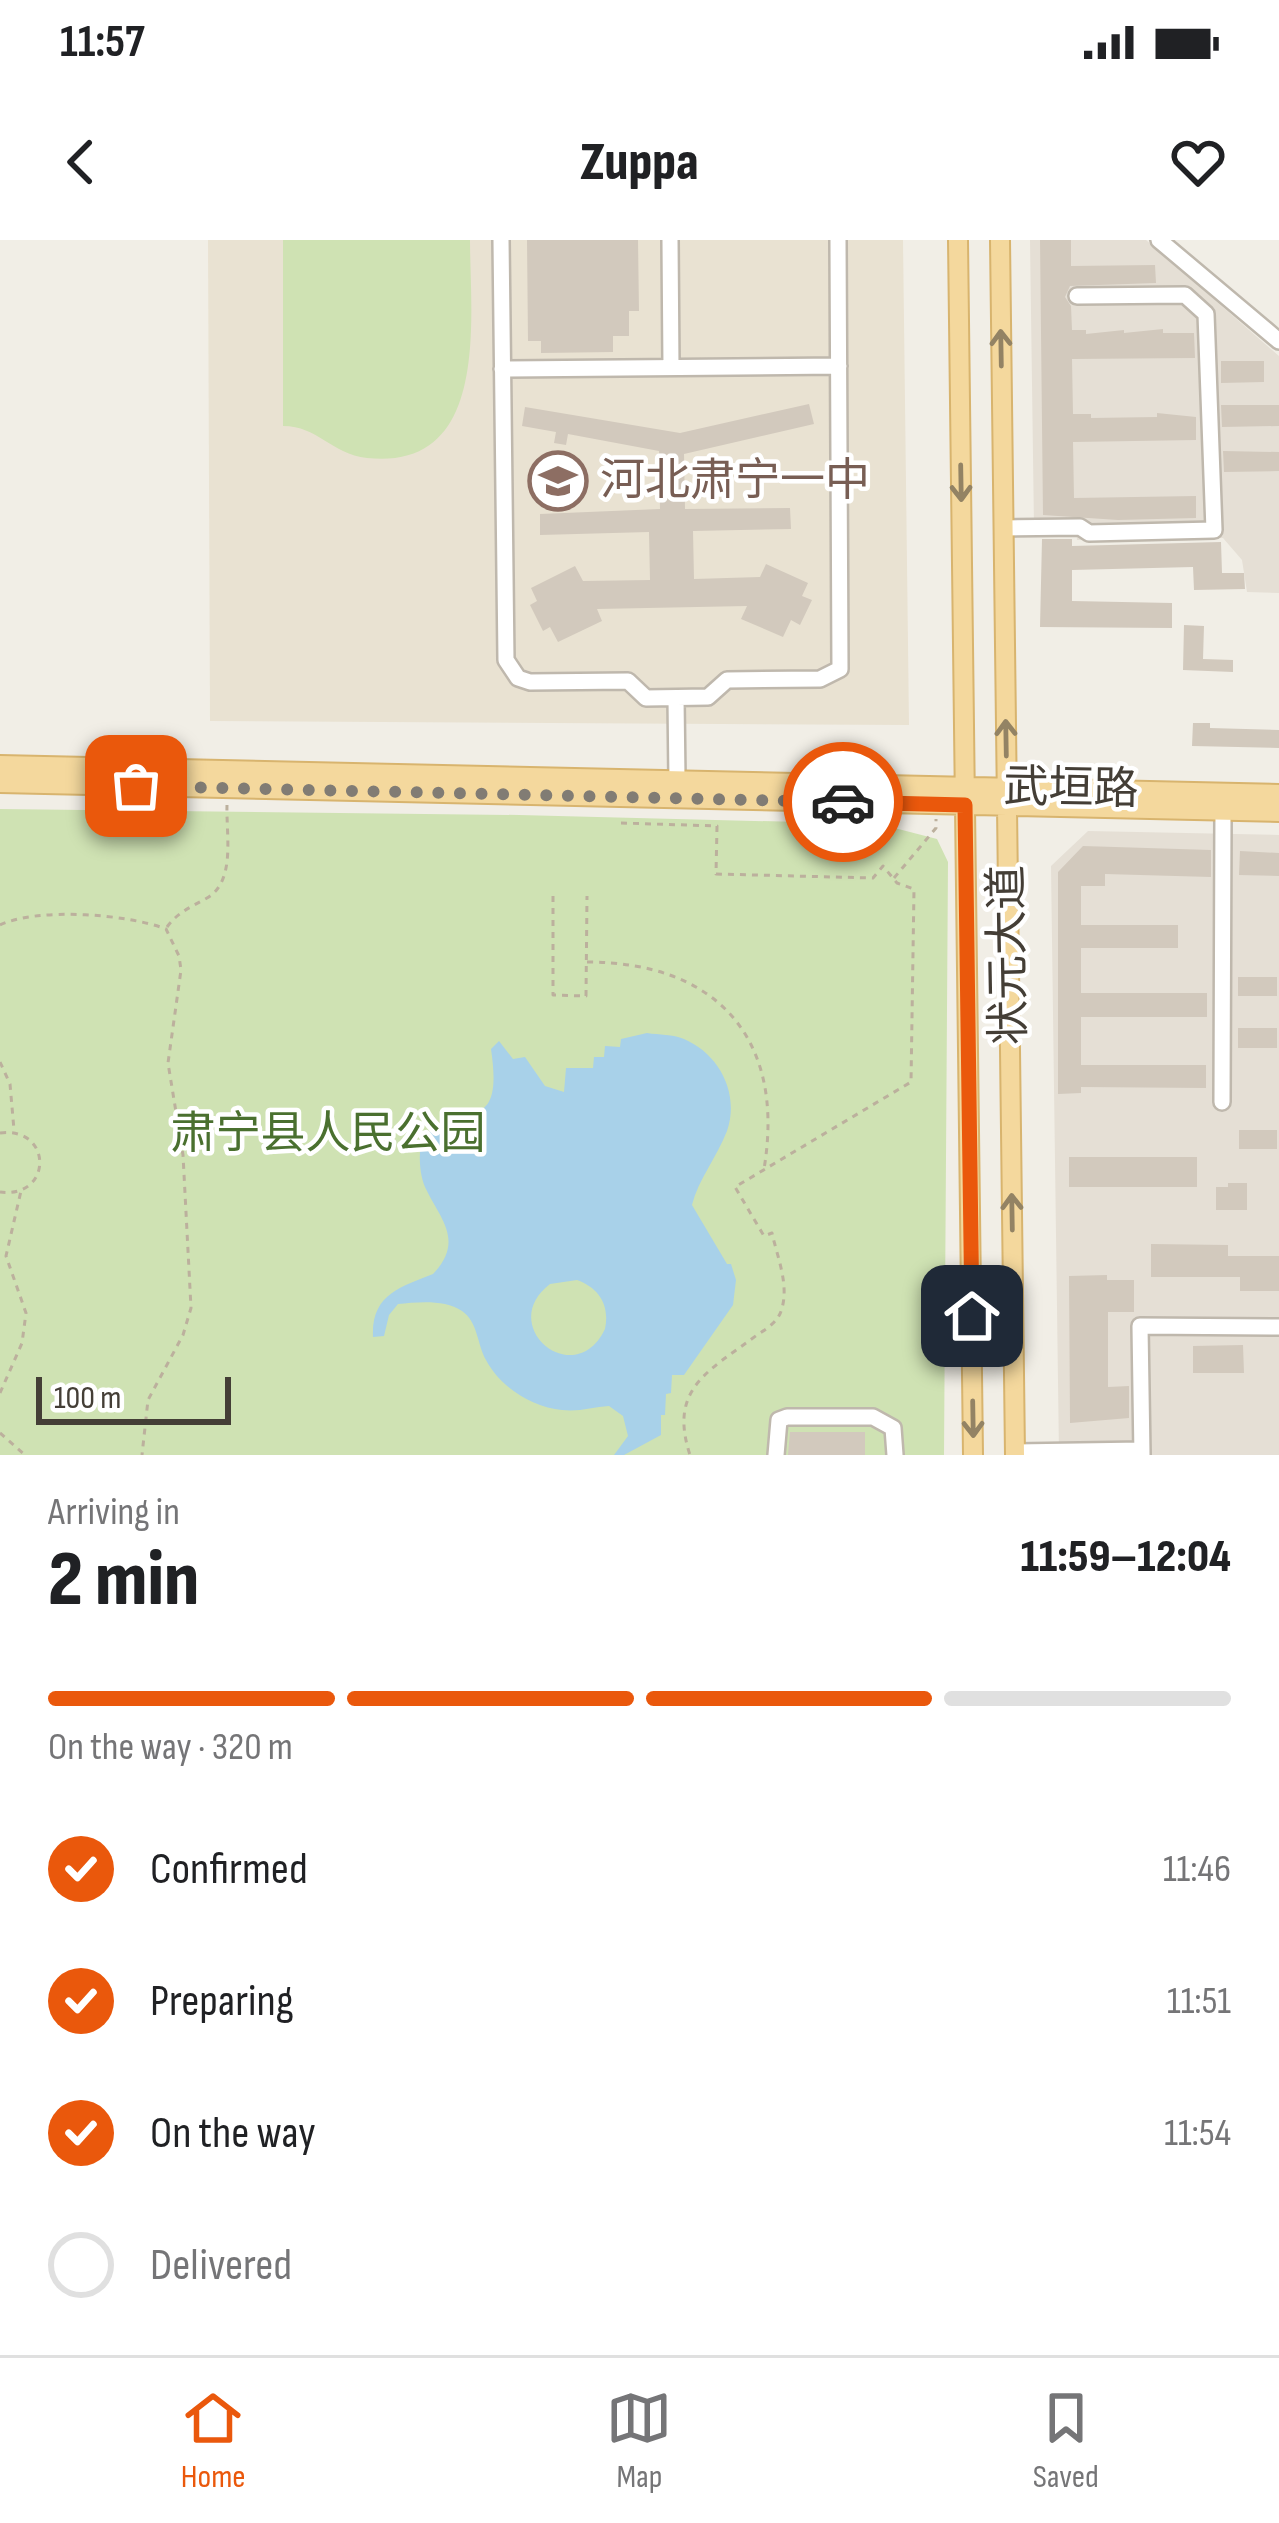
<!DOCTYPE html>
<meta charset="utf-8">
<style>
body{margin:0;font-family:"Sofia Sans Condensed","Noto Sans SC",sans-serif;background:#f6f6f6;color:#202124;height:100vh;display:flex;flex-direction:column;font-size:45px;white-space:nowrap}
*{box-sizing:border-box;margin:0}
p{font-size:39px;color:#757577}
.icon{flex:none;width:66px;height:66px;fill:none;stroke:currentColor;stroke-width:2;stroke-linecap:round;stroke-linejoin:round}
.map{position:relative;height:1215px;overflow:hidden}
.side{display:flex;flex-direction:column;background:#fff;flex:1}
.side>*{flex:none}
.scale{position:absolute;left:36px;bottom:30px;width:195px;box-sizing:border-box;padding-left:12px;border:6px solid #443e36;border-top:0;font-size:33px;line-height:42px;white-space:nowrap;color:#443e36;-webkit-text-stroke:9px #fff;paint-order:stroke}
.pin{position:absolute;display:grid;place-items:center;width:102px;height:102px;color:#fff;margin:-51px;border-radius:24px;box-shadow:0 6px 18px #0006}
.courier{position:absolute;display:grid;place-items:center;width:120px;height:120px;margin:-60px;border:9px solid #ea580c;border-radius:50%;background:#fff;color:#222;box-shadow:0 3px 15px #0007}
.overview em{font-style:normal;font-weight:800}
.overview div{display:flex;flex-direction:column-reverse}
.overview{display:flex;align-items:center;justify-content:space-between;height:204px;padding:0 48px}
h1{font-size:78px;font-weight:800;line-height:90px}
.bar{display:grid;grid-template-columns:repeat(4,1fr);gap:18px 12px;align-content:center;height:144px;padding:0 48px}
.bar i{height:15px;border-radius:9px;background:#e0e0e0}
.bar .selected{background:#ea580c}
.bar p{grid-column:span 4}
ol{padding:0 48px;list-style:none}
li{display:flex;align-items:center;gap:36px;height:132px}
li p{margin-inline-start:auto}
li .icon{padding:12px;border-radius:50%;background:#ea580c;color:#fff;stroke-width:4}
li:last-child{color:#757577}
li i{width:66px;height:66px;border:6px solid #e0e0e0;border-radius:50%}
.status{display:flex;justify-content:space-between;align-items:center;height:84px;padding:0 60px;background:#fff;direction:ltr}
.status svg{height:33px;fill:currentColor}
header{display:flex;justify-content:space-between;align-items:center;height:156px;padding:0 48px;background:#fff;font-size:54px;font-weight:800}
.tabs{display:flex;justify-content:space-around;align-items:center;height:168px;border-top:3px solid #e0e0e0;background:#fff;font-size:33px;color:#757577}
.tabs a{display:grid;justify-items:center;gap:6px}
.tabs .selected{color:#ea580c}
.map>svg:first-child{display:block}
.residential{fill:#e5dfd5}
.education{fill:#e9e2d2}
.green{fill:#cfe2b3}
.water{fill:#a8d1e9;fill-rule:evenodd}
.building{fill:#d2c9bd}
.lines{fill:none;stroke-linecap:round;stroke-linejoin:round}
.minor-casing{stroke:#bfb8ad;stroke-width:20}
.major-casing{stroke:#d8b46e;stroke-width:22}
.path{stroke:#bcb09d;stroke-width:3;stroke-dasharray:6 6;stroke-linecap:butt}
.minor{stroke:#fff;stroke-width:15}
.major{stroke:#f4d89d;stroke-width:18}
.oneway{stroke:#938364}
.done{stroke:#817c74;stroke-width:12;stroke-dasharray:0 21.6}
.route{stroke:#ea580c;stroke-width:15}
.labels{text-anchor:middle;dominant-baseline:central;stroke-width:9;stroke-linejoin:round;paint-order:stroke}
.education-label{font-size:45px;fill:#785e54;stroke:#fff;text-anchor:start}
.street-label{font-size:45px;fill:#443e36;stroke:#fff}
.park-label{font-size:45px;fill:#4a702f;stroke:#fff}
</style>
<div class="status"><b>11:57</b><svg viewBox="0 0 49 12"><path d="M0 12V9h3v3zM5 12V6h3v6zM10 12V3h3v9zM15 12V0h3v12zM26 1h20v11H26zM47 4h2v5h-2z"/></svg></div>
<header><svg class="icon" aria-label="back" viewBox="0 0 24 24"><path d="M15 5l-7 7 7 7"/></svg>Zuppa<svg class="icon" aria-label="heart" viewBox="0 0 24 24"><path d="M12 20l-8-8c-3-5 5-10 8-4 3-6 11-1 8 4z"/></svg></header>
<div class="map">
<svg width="1279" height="1215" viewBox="0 0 1279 1215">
<rect width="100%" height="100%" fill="#f1eee6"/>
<path class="residential" d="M1030,0H1146L1279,116V353L1247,352L1242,320L1223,298L1077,300L1076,287H1034Z
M1088,591L1279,595V1215H1059L1051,626Z"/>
<path class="education" d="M208,0H903L909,485L210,481Z"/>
<path class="green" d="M283,0H470C470,78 491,231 367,218C331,214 318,186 283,186Z
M0,569L519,575L879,584L937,599L948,622L944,1215H0Z"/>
<path class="water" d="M647,793C659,795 673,794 684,799C719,814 740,853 727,891C717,917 698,940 692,965L727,1024H731L736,1040L733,1065L684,1135H672L671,1153L666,1154L665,1175H661V1195L624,1215H614L628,1196L623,1176L609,1166C593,1167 579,1172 562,1170C532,1167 500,1147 486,1120C477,1104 478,1082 462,1071C445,1059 417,1062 398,1064L389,1075L384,1096L373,1097C371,1054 401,1047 433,1034C465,1000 440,979 425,947C419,933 419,915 421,899C465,861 504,896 491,809L499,801L513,819L525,817L545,846L564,852L566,828H593L594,817H604L605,806L620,807L621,799ZM577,1040C599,1048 610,1065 605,1089C575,1152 495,1086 550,1044Z"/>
<path class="building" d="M527,0H638L639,71H629V96H613V112L541,113V101H528Z
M1040,0H1071V26L1155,25L1156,43L1070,46L1065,57L1071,66L1072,90H1086V94L1124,90V93L1163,89V93H1194L1195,118L1072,119L1073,174H1091V178L1157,177V173L1196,177V200L1073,202L1074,258L1196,256V278L1118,280L1043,275Z
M1221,121H1264V142L1221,143Z
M809,164L814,184L684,214L685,269L790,268L791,289L693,291L694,339L760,337L766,324L808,343L802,356L812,360L800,385L791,380L783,397L741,379L747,366L597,369L602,381L558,402L550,387L543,391L530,365L537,361L531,348L575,326L583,341L650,340L649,292L540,295V274L660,269L659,211L568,194L566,205L554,203L556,192L522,186L525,167L680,193Z
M1221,165H1279V186L1222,187Z
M1223,211L1279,212V231L1224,232Z
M1042,299H1072V306L1221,302L1222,333H1244L1245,349L1194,350L1193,327L1072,330V361L1172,363V388L1040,387Z
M1184,385L1204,386L1203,419L1233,420V432L1183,430Z
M1193,483H1210V488L1279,490V508L1192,506Z
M1083,606L1211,610V637L1105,634V646H1081V685H1178V708H1081V753H1207V777H1081V825H1206V848L1081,847V853L1058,854V632Z
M1240,611L1279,613V636L1239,635Z
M1238,737H1277V756H1238Z
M1238,788H1277V808H1238Z
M1239,890H1277V909H1239Z
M1069,917H1197V947H1069Z
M1228,943H1247V970H1216V947H1228Z
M1151,1004L1228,1005V1016H1279V1051H1240V1037H1151Z
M1107,1035V1040H1134V1072H1108V1147L1129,1146V1178L1070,1183L1069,1036Z
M1243,1105L1244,1133H1193V1106Z
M790,1192H865V1215H788Z"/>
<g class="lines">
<g class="minor-casing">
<path id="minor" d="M501,0L506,420L518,438L530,442L628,441L646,458L708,457L727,440L820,439L840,429L838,0
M670,0L671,127
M1159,0L1279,101
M502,129L839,126
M1004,288L1080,287L1089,293L1214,290L1206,74L1185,55L1077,56
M676,458L677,540
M1222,862L1223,570
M1015,1212L1142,1210
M776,1215L779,1180L787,1177H873L893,1188L895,1215
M1142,1215L1140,1086L1279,1087"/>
</g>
<g class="major-casing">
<path id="major" d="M958,0L973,1215
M1000,0L1015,1215
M0,525L1279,554
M0,543L1279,572"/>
</g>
<path class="path" d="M621,583L717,586L716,634L873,638L883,626L897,643L914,649L911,842L735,947L764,996L772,993C777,1016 789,1044 782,1068C779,1081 768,1088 757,1095C709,1131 668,1148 690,1215
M894,638L936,588V579
M553,656V755L586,756L587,656
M0,685C38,667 127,674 166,689L179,716L181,730L168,823L183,915L191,1068L183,1095L148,1160L142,1215
M167,687C178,672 191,667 207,658C236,641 226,595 227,565
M587,722C716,722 786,798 764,929
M0,822L10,844L14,890
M0,893C53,886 53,959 0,952
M0,1153L22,1103L26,1073L6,1016L21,951
M0,1193L25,1215"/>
<use href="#minor" class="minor"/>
<use href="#major" class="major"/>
</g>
<defs><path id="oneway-shaft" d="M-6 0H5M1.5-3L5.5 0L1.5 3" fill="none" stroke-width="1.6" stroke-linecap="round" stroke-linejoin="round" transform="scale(3)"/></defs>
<g class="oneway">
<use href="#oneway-shaft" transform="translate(1001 108) rotate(-91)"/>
<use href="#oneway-shaft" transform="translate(961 243) rotate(89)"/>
<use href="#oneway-shaft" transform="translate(1006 498) rotate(-91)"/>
<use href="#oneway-shaft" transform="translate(1012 972) rotate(-91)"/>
<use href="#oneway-shaft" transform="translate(973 1179) rotate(89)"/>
</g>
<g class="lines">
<path class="done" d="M136,546L843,562"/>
<path class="route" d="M843,562L965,565L972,1076"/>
</g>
<defs>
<g id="school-ring" transform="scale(3)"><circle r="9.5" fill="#fff" stroke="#8d6e63" stroke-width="1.5"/><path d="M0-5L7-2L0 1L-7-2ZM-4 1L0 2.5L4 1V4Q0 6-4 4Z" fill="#8d6e63"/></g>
</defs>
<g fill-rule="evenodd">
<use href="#school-ring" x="558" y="241"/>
</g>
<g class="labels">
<g class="education-label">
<text x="600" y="241">河北肃宁一中</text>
</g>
<g class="street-label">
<text transform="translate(1071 549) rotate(1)">武垣路</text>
<text transform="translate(1009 715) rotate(-91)">状元大道</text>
</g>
<g class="park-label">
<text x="328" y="894">肃宁县人民公园</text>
</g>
</g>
</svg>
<div class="scale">100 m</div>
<div class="pin" style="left:136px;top:546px;background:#ea580c"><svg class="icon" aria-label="bag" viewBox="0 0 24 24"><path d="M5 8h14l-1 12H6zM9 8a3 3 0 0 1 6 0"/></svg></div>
<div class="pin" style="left:972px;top:1076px;background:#1f2937"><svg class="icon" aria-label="home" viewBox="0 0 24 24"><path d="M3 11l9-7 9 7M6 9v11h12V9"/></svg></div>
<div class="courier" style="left:843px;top:562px"><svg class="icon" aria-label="car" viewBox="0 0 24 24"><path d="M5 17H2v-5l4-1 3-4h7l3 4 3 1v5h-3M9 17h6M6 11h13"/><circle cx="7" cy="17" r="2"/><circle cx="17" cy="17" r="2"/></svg></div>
</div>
<section class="side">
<div class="overview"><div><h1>2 min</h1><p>Arriving in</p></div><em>11:59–12:04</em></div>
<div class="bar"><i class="selected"></i><i class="selected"></i><i class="selected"></i><i></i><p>On the way · 320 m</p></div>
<ol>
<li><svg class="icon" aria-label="check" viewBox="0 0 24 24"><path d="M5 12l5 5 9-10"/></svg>Confirmed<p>11:46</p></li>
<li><svg class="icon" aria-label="check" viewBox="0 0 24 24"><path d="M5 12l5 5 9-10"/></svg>Preparing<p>11:51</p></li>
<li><svg class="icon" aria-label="check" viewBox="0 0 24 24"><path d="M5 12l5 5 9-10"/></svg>On the way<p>11:54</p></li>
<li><i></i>Delivered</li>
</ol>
</section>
<nav class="tabs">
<a class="selected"><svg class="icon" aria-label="home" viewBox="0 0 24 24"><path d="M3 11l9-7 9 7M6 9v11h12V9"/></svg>Home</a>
<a><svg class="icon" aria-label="map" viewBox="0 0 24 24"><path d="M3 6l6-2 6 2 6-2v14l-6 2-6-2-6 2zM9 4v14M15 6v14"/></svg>Map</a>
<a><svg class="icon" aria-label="saved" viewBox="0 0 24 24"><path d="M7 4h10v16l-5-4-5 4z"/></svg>Saved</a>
</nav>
